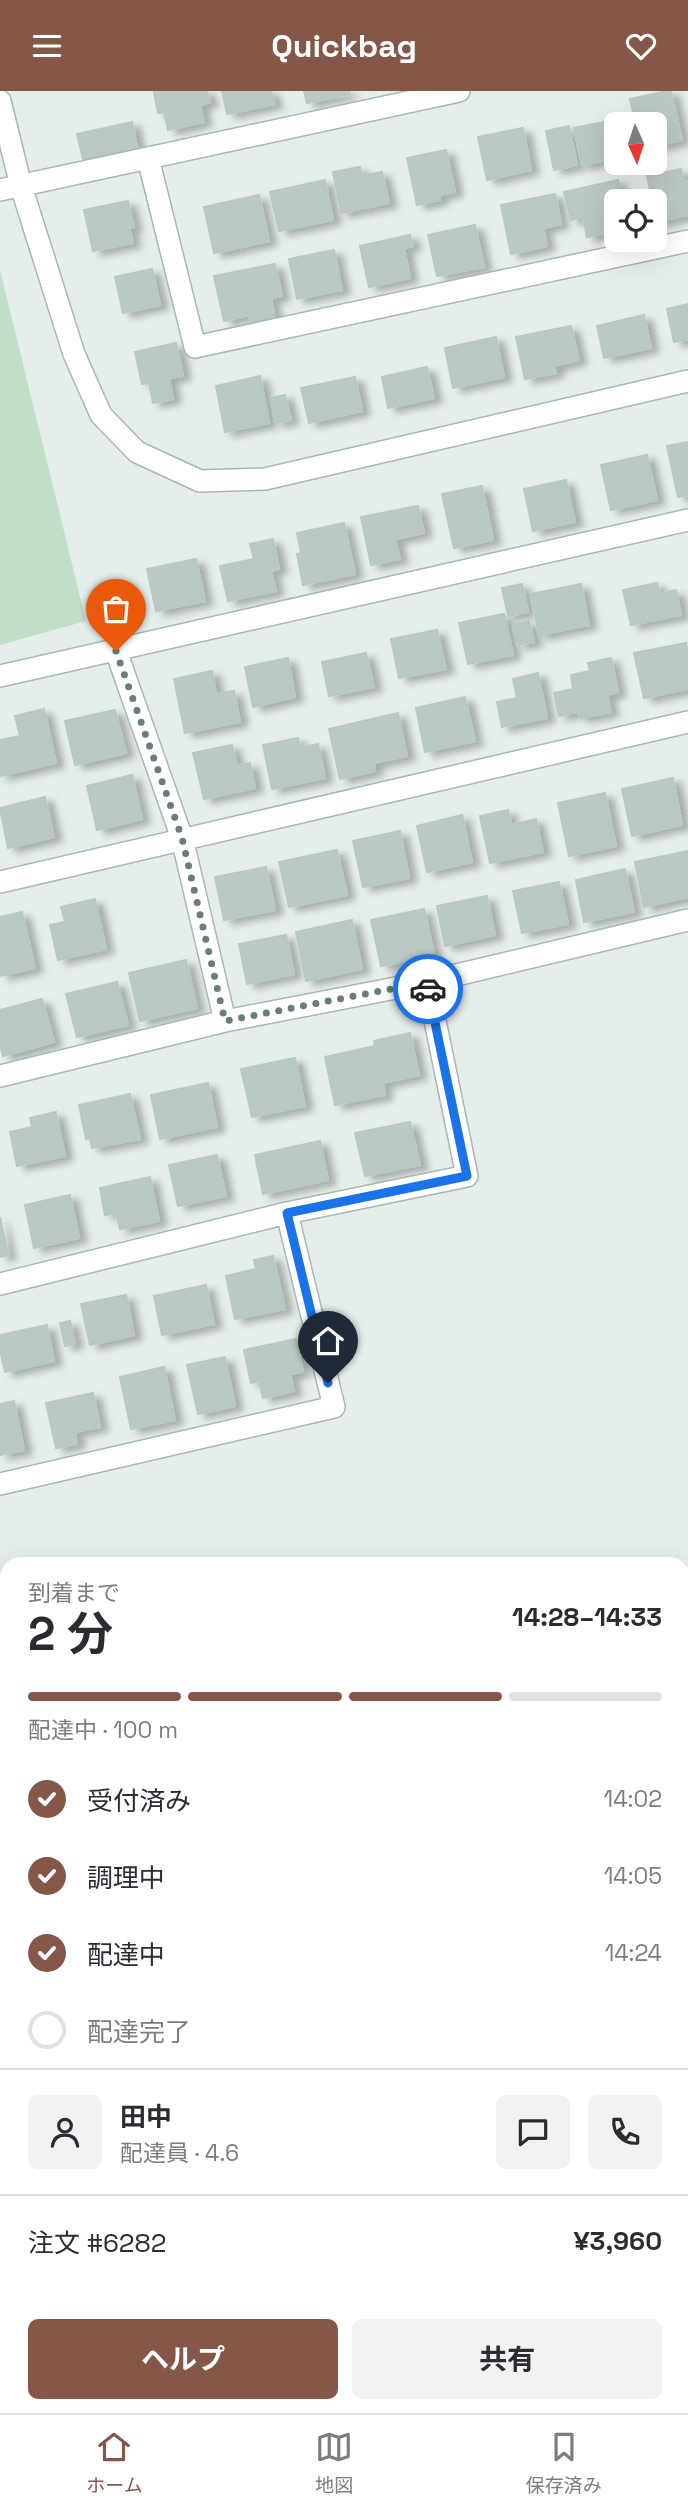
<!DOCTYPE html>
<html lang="ja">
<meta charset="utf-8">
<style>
body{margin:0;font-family:"Space Grotesk","Noto Sans JP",sans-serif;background:#f2f2f3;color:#2b2b33;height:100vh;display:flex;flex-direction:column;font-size:26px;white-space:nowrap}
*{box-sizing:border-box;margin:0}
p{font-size:23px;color:#7c7c81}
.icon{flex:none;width:38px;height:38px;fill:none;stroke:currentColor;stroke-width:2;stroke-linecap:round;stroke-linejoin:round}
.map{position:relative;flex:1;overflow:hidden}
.side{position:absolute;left:0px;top:1466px;width:690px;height:856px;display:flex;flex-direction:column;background:#fff;border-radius:21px 21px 0 0;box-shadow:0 7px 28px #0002}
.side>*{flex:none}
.needle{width:46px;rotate:177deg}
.fabs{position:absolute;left:604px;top:21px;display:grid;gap:14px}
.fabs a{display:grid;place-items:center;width:63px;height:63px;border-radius:10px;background:#fff;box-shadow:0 7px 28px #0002;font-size:35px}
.pin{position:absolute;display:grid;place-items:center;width:60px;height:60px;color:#fff;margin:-72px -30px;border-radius:50% 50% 50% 0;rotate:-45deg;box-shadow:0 0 7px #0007}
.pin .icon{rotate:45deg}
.courier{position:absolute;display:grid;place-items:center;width:70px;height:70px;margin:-35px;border:5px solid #1a73e8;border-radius:50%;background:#fff;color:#222;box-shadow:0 2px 9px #0007}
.head em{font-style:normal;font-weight:700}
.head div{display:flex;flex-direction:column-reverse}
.head{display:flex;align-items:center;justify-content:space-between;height:119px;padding:0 28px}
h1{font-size:46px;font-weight:700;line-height:52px}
.bar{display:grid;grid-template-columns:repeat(4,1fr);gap:10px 7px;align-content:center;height:84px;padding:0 28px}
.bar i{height:9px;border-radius:5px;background:#e1e1e2}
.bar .on{background:#845748}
.bar p{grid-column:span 4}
.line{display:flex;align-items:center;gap:18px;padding:0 28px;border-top:2px solid #e1e1e2}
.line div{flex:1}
.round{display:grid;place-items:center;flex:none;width:74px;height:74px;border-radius:10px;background:#f2f2f3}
ol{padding:0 28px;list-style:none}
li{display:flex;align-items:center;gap:21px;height:77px}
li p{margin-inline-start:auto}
li .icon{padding:7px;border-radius:50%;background:#845748;color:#fff;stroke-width:4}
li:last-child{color:#7c7c81}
li i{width:38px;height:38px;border:4px solid #e1e1e2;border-radius:50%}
.button{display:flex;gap:14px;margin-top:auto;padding:14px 28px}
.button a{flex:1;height:80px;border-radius:10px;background:#845748;color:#fff;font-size:28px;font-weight:700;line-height:80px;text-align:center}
.button a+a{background:#f2f2f3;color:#2b2b33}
header{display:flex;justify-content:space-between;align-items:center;height:91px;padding:0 28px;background:#845748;color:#fff;font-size:32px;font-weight:700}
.tab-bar{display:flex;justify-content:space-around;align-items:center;height:98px;border-top:2px solid #e1e1e2;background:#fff;font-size:19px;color:#7c7c81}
.tab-bar a{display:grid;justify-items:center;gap:4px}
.tab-bar .on{color:#845748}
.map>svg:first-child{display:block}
.green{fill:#bfdfc9}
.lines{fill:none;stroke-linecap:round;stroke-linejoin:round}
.river{stroke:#8fc4d2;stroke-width:65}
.building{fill:#bbc9c4;stroke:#b8c8c2;stroke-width:2;filter:url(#shadow)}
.minor-casing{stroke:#a8b7b3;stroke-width:24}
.highway-casing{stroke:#c2cac8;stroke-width:24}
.minor{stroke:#fff;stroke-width:21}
.highway{stroke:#306d64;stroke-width:21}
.done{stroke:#687e79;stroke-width:7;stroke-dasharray:0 12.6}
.route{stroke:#1a73e8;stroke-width:9}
</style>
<header><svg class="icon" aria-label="menu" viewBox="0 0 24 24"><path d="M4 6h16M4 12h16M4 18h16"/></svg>Quickbag<svg class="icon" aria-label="heart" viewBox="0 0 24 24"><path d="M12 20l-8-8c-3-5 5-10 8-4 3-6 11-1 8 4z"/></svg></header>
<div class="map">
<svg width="688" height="2322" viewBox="0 0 688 2322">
<defs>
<filter id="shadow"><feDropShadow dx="8" dy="4.5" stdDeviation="3.5" flood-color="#0004"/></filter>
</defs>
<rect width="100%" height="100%" fill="#e6eeeb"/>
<path class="green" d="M0,179L86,530L0,554Z"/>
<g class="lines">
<path class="river" d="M682,2186L688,2185
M0,2294L7,2292
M594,2315L609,2322"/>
</g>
<path class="building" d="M160,0H207L210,11L200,14L204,31L168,39L164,21L158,22L154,1Z
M222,0H271L275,13L227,23Z
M304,0H349V3L307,12Z
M667,0H671L682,49L654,55V33H636L630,8Z
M609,30L616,67L582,74L574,37Z
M132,31L138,61L84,72L77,43Z
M569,35L577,74L554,79L546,40Z
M523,37L531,79L487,89L478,46Z
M446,59L455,101L439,104L440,109L417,114L407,67Z
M360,76L362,85L382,81L389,112L341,122L333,81Z
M681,78L684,91L688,90V124L657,131L647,85Z
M325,89L333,129L279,140L270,101Z
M618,89L622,110H616V120L607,121L611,141L587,146L583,126L571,129L564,101Z
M555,103L561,133L543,137L547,155L511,163L501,114Z
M259,104L269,150L214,162L204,116Z
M128,110L134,136L129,137L133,152L93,160L84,119Z
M475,134L484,176L437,185L428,144Z
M410,144L413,155L404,157L410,187L369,196L360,155Z
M334,159L342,199L297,208L289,168Z
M275,173L282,205L271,207L275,228L251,233L249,224L224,230L214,185Z
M152,178L160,214L123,222L115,186Z
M688,213V248L674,251L667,218Z
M644,224L651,257L604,267L597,235Z
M571,235L579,269L554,275L556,282L525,288L516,246Z
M496,246L504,286L453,297L445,257Z
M176,252L183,285L169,287L173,308L153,312L149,292L142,293L135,261Z
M427,276L434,307L388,317L382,286Z
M260,285L269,332L225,341L216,295Z
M355,286L362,320L309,332L301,297Z
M285,304L291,329L276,332L271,307Z
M688,351V404L678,406L667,355Z
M647,364L657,409L611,419L601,374Z
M566,389L575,431L533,440L524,398Z
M482,395L493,449L454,457L442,403Z
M418,415L424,442L395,448L400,468L371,474L361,426Z
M344,432L355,483L303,494L297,463L301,462L297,442Z
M273,448L279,478L271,480L276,500L228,510L220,475L254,468L250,453Z
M196,468L205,510L156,520L147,478Z
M657,492L660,503L676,499L681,524L631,534L623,499Z
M522,493L528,521L508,525L502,497Z
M581,493L589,534L539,544L531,503Z
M504,523L513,564L468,573L459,532Z
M529,530L534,551L518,554L513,533Z
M437,539L446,578L399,587L391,548Z
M686,552L688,563V598L644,607L634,562Z
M366,562L374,596L329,605L322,571Z
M288,567L295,606L253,616L245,576Z
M611,567L618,601L607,604L611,621L580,627L578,621L559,625L554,602L573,598L571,584L590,580L588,572Z
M212,580L216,603L234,600L240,631L185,642L174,588Z
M538,582L547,627L502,636L497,611L517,607L513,588Z
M465,606L475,650L425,661L416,617Z
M44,618L56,672L0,685V649L20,645L15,625Z
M115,619L126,662L75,674L65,630Z
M398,622L407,665L374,672L375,680L340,688L329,638Z
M298,647L300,657L318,653L325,687L272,698L263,654Z
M232,654L237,675L250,672L255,697L204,708L193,662Z
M132,684L142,728L97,739L87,695Z
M673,687L682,734L632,745L622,698Z
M605,702L616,755L569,765L558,712Z
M45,706L54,746L8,757L0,717Z
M508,719L511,734L536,728L543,761L490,772L480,725Z
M462,724L472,771L427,781L417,735Z
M400,740L409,787L363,796L353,750Z
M337,759L347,804L289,816L279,771Z
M688,760V806L644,816L635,771Z
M266,776L275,819L224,829L215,786Z
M625,778L634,821L584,831L576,789Z
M559,791L568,833L522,842L513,800Z
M487,805L495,844L445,855L437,815Z
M95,808L106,858L58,869L50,834L65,831L61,816Z
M424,818L434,864L381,875L371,829Z
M22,821L35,877L0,885V826Z
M352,829L362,878L306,890L296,841Z
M286,844L294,883L247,893L239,853Z
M186,869L197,917L140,930L129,882Z
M117,891L128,934L77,946L66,903Z
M42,908L54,951L3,965L0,953V919Z
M410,942L419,984L383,992L374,950Z
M375,955L385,1004L335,1014L325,966Z
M295,967L305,1015L252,1026L241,978Z
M208,992L217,1036L160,1048L151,1004Z
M130,1003L140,1048L92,1057L90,1047L86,1048L79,1014Z
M56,1021L65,1065L17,1075L10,1041L32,1036L30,1027Z
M410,1031L420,1074L365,1085L355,1042Z
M320,1050L328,1089L263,1103L255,1064Z
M217,1064L226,1105L178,1115L169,1074Z
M150,1086L159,1130L120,1138L116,1122L105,1124L100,1097Z
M70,1104L79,1147L34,1157L25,1114Z
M0,1126L8,1164L0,1166Z
M273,1165L285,1218L235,1228L226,1185L256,1178L254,1169Z
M206,1194L214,1233L162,1244L154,1205Z
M126,1204L134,1244L90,1254L81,1213Z
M70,1230L75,1253L65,1255L60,1232Z
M47,1234L54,1270L5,1281L0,1259V1244Z
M296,1248L303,1281L290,1283L294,1300L263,1307L259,1290L251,1292L244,1259Z
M225,1266L235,1315L198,1323L187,1274Z
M164,1276L175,1329L131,1338L120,1286Z
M93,1302L100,1336L75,1341L77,1353L56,1357L46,1312Z
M14,1310L24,1359L0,1364V1313Z"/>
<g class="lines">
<g class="minor-casing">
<path id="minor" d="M0,10L21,95L74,263L101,324L137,361L200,390L265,388L688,290
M148,67L195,256L688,150
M0,99L459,0
M116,560L182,747L225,930
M0,585L688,429
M0,791L688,631
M0,985L225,930L427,891
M0,1193L287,1122
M0,1393L334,1316L287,1122L467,1085L427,891L688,829
M682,2253L688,2251
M218,2315L286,2322
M166,2322L204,2315
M624,2322L626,2315"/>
</g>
<g class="highway-casing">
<path id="highway" d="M682,1610L688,1609
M0,1707L7,1706
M682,1753L688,1752
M0,1882L7,1881"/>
</g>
<use href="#minor" class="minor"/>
<use href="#highway" class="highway"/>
</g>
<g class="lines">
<path class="done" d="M116,560L182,747L225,930L427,891L428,898"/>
<path class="route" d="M328,1292L287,1122L467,1085L428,898"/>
</g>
</svg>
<div class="fabs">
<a><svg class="needle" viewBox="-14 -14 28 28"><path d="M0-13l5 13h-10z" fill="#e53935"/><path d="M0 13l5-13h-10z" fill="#7c7c81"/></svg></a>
<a><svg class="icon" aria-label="locate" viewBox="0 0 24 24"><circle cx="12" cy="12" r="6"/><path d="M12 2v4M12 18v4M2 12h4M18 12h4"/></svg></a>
</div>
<div class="pin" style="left:116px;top:560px;background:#ea580c"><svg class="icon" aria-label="bag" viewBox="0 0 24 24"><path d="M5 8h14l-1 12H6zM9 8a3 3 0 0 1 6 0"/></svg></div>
<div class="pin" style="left:328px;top:1292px;background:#1f2937"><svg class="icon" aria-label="home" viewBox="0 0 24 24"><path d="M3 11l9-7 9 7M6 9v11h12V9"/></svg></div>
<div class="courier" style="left:428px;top:898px"><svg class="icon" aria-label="car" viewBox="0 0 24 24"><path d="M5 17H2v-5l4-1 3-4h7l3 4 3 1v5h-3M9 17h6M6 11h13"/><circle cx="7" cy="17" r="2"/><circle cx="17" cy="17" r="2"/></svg></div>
<section class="side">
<div class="head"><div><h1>2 分</h1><p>到着まで</p></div><em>14:28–14:33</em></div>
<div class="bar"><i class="on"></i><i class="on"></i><i class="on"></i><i></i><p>配達中 · 100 m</p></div>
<ol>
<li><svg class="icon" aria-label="check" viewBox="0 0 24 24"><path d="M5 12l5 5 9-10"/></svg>受付済み<p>14:02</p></li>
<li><svg class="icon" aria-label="check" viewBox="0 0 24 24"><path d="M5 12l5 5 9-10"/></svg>調理中<p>14:05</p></li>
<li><svg class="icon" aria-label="check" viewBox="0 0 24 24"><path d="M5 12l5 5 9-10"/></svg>配達中<p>14:24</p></li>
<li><i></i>配達完了</li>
</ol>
<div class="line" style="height:126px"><a class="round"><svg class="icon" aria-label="person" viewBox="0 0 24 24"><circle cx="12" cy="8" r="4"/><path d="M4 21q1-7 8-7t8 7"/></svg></a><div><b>田中</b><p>配達員 · 4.6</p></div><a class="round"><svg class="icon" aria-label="chat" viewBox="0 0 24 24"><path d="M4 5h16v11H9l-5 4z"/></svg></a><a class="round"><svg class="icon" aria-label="phone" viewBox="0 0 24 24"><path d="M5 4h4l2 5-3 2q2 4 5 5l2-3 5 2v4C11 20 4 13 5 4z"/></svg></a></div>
<div class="line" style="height:91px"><div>注文 #6282</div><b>¥3,960</b></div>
<div class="button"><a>ヘルプ</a><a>共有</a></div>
</section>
</div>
<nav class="tab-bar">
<a class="on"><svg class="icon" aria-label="home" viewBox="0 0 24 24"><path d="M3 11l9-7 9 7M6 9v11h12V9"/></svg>ホーム</a>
<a><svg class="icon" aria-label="map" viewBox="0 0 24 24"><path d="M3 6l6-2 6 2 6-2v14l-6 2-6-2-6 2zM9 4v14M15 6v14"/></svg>地図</a>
<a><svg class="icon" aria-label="saved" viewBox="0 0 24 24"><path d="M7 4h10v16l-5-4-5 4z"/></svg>保存済み</a>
</nav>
